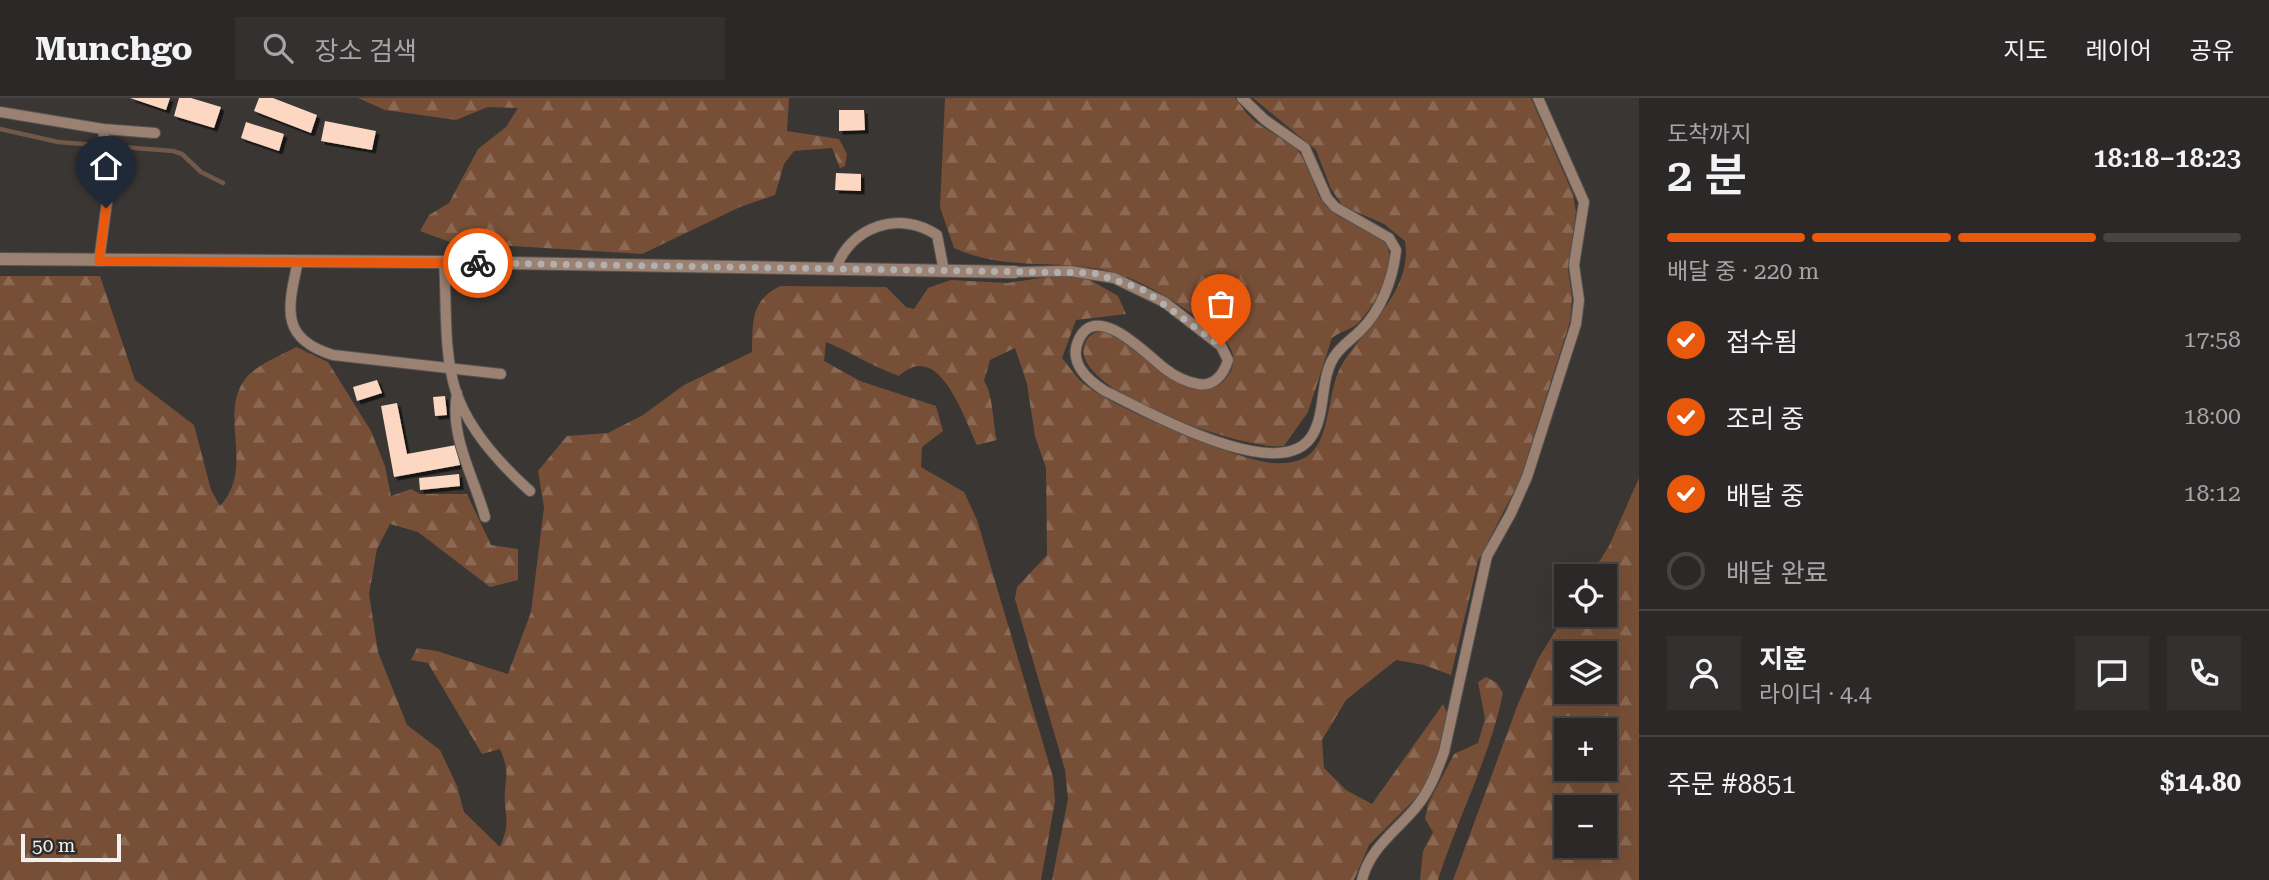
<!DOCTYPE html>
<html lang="ko">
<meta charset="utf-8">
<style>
body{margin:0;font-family:"Roboto Serif","Noto Sans KR",serif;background:#33302f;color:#f1f3f6;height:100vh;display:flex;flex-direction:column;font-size:26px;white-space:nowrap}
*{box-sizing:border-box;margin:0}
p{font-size:23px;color:#a6a6a7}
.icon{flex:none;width:38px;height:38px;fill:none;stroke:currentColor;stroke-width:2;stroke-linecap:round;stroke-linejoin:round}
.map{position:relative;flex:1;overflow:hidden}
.drawer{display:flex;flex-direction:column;background:#2b2827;width:630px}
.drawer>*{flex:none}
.buttons{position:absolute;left:1554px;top:466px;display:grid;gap:14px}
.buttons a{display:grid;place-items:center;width:63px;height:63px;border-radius:0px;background:#2b2827;box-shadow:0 7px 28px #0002,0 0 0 2px #474444;font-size:35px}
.scale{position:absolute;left:21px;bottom:18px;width:100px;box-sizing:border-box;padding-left:7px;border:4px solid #f3f1f0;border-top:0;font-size:19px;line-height:24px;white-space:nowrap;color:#f3f1f0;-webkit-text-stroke:5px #2f2c2a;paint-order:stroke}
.pin{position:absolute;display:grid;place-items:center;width:60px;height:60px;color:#fff;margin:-72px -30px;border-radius:50% 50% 50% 0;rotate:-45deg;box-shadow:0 0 7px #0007}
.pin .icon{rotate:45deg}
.courier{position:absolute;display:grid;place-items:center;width:70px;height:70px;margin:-35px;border:5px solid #ea580c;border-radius:50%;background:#fff;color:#222;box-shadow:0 2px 9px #0007}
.overview em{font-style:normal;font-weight:600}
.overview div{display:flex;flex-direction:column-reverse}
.overview{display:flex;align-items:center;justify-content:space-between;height:119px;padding:0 28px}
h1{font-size:46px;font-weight:600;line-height:52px}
.bar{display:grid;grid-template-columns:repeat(4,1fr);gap:10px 7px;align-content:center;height:84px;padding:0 28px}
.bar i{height:9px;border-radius:5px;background:#474444}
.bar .on{background:#ea580c}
.bar p{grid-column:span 4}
.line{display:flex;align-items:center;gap:18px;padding:0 28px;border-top:2px solid #474444}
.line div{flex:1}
.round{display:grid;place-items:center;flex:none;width:74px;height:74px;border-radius:0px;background:#33302f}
ol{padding:0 28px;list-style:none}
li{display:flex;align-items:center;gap:21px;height:77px}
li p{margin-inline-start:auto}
li .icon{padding:7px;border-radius:50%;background:#ea580c;color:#fff;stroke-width:4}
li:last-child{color:#a6a6a7}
li i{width:38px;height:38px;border:4px solid #474444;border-radius:50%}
header{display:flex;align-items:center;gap:42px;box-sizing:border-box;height:98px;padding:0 35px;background:#2b2827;border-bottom:2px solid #474444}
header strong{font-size:33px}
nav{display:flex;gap:38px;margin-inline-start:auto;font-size:24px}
.search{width:490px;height:63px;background:#33302f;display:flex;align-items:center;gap:18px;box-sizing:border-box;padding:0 24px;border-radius:0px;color:#a6a6a7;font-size:26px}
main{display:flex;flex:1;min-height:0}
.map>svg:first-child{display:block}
.forest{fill:url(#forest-firs);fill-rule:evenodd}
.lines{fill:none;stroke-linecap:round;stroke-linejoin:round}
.stream{stroke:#725848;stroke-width:4.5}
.building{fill:#fcd7c2;filter:url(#shadow)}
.minor-casing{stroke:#575452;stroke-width:12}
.tertiary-casing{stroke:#575452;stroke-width:14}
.minor{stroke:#9a8172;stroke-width:10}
.tertiary{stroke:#9a8172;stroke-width:12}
.done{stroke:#b2b0ae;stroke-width:7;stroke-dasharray:0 12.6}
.route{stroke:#ea580c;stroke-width:9}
</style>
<header>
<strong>Munchgo</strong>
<div class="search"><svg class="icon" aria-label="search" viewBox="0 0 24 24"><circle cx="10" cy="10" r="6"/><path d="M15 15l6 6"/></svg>장소 검색</div>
<nav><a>지도</a><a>레이어</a><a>공유</a></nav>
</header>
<main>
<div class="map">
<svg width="1639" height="782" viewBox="0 0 1639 782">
<defs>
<pattern id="forest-firs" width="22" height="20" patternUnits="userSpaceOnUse" patternTransform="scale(1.75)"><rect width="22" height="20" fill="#774f37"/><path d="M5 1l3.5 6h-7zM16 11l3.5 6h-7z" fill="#8b6954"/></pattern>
<filter id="shadow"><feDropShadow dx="3.5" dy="3.5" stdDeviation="0" flood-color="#0009"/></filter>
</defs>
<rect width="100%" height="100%" fill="#393634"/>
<path class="forest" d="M358,0H789L787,33L839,41L847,56L845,68L840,70L832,50L794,53L784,66L775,97L740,109L642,156L450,144L420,133L429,117L449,105L478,51L506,29L518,10L488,9L456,22L385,12Z
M945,0H1235C1241,8 1248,18 1256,24C1271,36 1292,42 1303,59C1313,75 1314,98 1329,111C1343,125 1366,126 1380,139C1405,161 1376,205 1359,224C1352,232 1340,233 1332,240L1308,314L1284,348C1249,354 1059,291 1086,243C1111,200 1196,325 1227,279C1233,272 1235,263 1232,254C1227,239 1211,231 1199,221C1171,200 1135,178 1100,171C1050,162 1001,172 954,150L940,109Z
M1253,0H1531L1573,96L1576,114L1568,171L1572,200L1570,223L1520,382L1478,463L1451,577L1424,567L1396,562L1346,602L1322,642L1324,670L1346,692L1372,706L1443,606L1447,615L1438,654L1423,693L1369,747L1354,782H1052L1068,701L1065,672L1015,501L1017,489L1047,457L1046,370L1035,338L1027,286L1015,250L990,262L984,283C994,299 992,323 997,342L977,347C964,320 939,240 899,278C873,269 851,254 826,244L824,263L860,283L936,308L943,333L922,349L921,369L964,394L977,422L1053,679L1055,703L1041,782H0V178H100L135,282L194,327L211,392L220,408C256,369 217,316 246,280C256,267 282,257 296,249L328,264L371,333L385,368L391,398L411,391L420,396H467L491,447L518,451V482L490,489L418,434L390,426L377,451L369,496L378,554L407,627L440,652L457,688L464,714L500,749C508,729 507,726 505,706C503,681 512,679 500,651L482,656L428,565L411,562L417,550L437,553L508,576L531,514L544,409L538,373L567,338L608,335L643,317L684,287L752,254C753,224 750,203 780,188L886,189L906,209L914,211L928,190L951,182L1007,185L1047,179H1085L1118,198L1126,216L1076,222L1062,260C1069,268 1075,278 1083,285C1108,308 1239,363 1273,365C1288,366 1303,364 1313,353C1332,332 1327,288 1344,263C1368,227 1413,191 1405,143L1384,126L1343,108L1331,91L1316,52Z
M1639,380V782H1453L1518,606L1538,561L1566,516H1605V478H1590L1609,448ZM1566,555H1605V593H1566ZM1566,632H1605V670H1566ZM1566,709H1605V747H1566Z
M1486,579L1497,585L1503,595C1490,659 1458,719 1438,782H1420L1423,753L1433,734L1425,721L1428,706L1454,656L1478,645L1485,621L1478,584Z"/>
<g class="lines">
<path class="stream" d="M0,31L58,44L173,53L182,56L201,74L223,85"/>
</g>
<path class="building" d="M130,0H170L166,12Z
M179,0H191L221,9L214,30L174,18Z
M259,0H273L317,17L311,35L254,13Z
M839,12H864L865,32L839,33Z
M325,23L376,33L372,52L321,43Z
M246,24L284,36L279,53L241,40Z
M836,75L861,76V93L835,92Z
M377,282L382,295L357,303L353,289Z
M445,298L447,317L435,318L433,299Z
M397,305L407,356L456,347L460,367L394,379L381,308Z
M459,376L460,388L420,392L419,380Z"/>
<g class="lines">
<g class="minor-casing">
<path id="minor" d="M0,14L103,31L155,35
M99,163L109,89L103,31
M298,163C288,210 279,240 333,257L501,276
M444,164C447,205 443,254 456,294C469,332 501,367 530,393
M836,170C851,128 900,112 937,137L944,173
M1015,174L1070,173L1114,180L1164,204L1221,248L1228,262C1224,276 1214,289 1198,286C1186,284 1173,277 1164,270C1147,257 1097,203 1079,241C1068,264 1086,281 1105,293C1145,312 1283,391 1313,336C1326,313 1320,281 1334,259C1341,248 1351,242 1360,233C1381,213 1393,181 1396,152L1389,140L1335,109L1327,100L1305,50L1265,22L1242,0
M457,295C449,338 474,379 485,419
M1362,782C1370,749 1397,733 1417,708C1430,692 1437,673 1444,654L1487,458L1511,415L1527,379L1576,226L1579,202L1574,167L1584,104L1538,0"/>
</g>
<g class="tertiary-casing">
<path id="tertiary" d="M0,161L444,164L1015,174"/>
</g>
<use href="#minor" class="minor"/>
<use href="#tertiary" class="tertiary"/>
</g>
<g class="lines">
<path class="done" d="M478,165L1094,175L1144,192L1221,248"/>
<path class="route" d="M106,110L99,163L478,165"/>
</g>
</svg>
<div class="buttons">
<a><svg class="icon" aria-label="locate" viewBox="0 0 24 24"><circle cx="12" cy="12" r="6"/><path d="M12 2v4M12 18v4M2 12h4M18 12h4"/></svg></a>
<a><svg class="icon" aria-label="layers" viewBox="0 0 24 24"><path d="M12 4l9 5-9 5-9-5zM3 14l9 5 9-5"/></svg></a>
<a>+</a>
<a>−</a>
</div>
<div class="scale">50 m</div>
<div class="pin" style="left:1221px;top:248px;background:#ea580c"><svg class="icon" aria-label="bag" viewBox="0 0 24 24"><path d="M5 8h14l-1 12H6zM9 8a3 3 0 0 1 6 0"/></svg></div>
<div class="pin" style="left:106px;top:110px;background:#1f2937"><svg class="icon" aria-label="home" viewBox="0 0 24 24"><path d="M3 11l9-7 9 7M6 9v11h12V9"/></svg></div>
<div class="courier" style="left:478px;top:165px"><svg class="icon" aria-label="bike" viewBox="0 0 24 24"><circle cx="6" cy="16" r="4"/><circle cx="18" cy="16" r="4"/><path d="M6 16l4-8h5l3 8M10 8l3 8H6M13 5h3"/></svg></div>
</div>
<section class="drawer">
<div class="overview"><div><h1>2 분</h1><p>도착까지</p></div><em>18:18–18:23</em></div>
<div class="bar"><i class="on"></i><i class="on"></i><i class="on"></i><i></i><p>배달 중 · 220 m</p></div>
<ol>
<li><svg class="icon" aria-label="check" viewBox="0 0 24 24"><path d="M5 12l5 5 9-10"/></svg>접수됨<p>17:58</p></li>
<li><svg class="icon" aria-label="check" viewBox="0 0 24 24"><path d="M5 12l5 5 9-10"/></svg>조리 중<p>18:00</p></li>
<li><svg class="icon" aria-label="check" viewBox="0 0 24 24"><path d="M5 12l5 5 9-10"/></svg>배달 중<p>18:12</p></li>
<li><i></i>배달 완료</li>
</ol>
<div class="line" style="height:126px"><a class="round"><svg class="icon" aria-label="person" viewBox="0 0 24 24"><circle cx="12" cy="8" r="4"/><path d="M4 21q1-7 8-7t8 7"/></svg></a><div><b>지훈</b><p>라이더 · 4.4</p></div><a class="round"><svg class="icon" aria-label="chat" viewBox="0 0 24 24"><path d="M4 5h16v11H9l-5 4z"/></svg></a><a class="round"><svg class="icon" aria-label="phone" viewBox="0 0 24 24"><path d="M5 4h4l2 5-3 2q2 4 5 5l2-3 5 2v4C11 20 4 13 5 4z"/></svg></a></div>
<div class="line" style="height:91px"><div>주문 #8851</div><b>$14.80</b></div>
</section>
</main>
